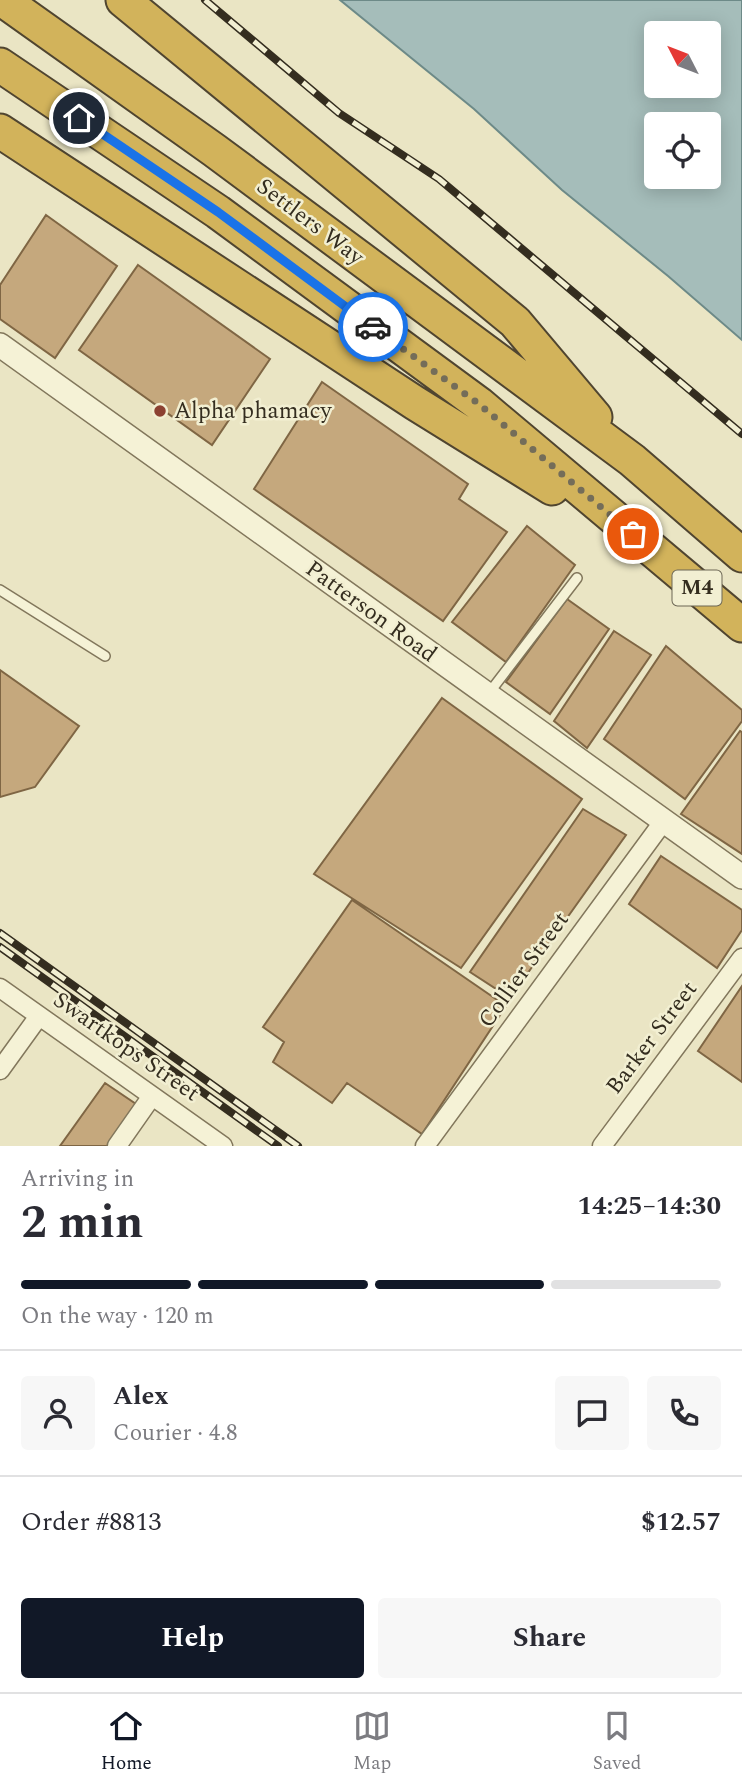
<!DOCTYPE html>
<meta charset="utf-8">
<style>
body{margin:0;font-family:Spectral,serif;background:#f7f7f7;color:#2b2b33;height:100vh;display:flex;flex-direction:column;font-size:26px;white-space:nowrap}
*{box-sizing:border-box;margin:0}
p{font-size:23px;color:#7c7c81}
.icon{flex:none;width:38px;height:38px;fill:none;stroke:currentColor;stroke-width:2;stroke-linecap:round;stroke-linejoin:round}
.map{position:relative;height:1146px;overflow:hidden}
.sheet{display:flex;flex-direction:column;background:#fff;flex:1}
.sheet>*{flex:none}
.needle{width:46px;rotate:312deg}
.tools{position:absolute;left:644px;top:21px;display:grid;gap:14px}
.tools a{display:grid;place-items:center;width:77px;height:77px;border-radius:7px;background:#fff;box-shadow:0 4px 18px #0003;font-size:35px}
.pin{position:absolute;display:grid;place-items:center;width:60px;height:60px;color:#fff;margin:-30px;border:4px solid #fff;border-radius:50%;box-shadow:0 2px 7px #0007}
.courier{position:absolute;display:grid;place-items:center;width:70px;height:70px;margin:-35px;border:5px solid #1a73e8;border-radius:50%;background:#fff;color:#222;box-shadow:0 2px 9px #0007}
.headline em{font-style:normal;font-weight:700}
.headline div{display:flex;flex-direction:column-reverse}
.headline{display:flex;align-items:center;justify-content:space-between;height:119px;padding:0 21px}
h1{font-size:46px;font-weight:700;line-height:52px}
.bar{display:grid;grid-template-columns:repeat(4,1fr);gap:10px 7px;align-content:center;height:84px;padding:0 21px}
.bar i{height:9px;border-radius:5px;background:#e1e1e2}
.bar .active{background:#111827}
.bar p{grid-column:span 4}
.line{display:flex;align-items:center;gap:18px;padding:0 21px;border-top:2px solid #e1e1e2}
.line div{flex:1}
.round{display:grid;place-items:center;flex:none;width:74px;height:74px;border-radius:7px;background:#f7f7f7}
.primary-button{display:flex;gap:14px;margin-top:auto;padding:14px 21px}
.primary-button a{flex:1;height:80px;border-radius:7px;background:#111827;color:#fff;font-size:28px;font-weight:700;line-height:80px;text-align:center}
.primary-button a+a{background:#f7f7f7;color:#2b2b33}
.tabs{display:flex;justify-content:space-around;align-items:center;height:98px;border-top:2px solid #e1e1e2;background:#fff;font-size:19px;color:#7c7c81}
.tabs a{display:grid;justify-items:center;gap:4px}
.tabs .active{color:#111827}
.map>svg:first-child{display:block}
.water{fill:#a5bdba;stroke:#6d8a88;stroke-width:2;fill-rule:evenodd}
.building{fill:#c5a87d;stroke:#7f6644;stroke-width:2}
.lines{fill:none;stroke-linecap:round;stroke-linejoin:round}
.service-casing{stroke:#82775c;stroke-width:12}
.minor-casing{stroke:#82775c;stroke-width:21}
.tertiary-casing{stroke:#82775c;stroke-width:26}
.motorway-casing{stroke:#504530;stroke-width:37}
.service{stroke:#f5f2d6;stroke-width:9}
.minor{stroke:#f5f2d6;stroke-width:18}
.tertiary{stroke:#f5f2d6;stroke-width:23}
.motorway{stroke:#d2b35b;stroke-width:33}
.rail-casing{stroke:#342d1f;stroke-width:8}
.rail{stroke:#f2efd2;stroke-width:5;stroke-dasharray:16;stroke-linecap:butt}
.done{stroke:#746d59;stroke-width:7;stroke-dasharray:0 12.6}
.route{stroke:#1a73e8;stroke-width:9}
.poi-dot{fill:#8c4131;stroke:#f2efd2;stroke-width:2.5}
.labels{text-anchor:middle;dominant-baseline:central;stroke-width:5;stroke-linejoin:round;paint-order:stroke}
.shield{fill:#f2efd2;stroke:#6d6755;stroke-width:2}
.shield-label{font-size:21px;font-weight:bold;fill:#342d1f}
.street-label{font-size:23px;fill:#342d1f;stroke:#f2efd2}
.poi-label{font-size:23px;fill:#342d1f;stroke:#f2efd2;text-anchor:start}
</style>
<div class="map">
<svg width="742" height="1146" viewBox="0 0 742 1146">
<rect width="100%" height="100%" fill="#eae5c4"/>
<path class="water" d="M340,0H742V340L668,276L562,190L474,109ZM656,33H709V86H656ZM656,124H709V177H656Z"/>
<path class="building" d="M46,215L117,266L55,358L0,319V285Z
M138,265L270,359L212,445L79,350Z
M322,382L468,484L459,499L507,532L443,621L254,489Z
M527,526L575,565L506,662L452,622Z
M567,599L609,629L550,714L506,682Z
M614,631L651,655L587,748L554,721Z
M666,646L742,710V721L685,799L604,739Z
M0,670L79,726L35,787L0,797Z
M442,698L582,799L461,968L314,874Z
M740,731L742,732V854L681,814Z
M583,809L626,835L510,998L470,972Z
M661,856L742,910V930L717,968L629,904Z
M352,900L506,1006L422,1134L347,1083L332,1103L273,1062L284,1042L263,1027Z
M742,986V1082L698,1051Z
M105,1083L136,1104L107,1146H60Z"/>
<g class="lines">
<g class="service-casing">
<path id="service" d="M0,590L105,656
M489,693L577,578"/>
</g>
<g class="minor-casing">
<path id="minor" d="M0,988L223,1146
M0,1070L39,1016
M117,1146L152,1096
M425,1146L663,822
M602,1146L742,958"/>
</g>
<g class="tertiary-casing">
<path id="tertiary" d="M0,345L742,877"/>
</g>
<g class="motorway-casing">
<path id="motorway" d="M3,0L214,150L632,460L742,555
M123,0L515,322L595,417
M0,65L218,212L479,404L742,625
M0,131L415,403L552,488"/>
</g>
<use href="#service" class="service"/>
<use href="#minor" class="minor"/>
<use href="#tertiary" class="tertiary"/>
<use href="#motorway" class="motorway"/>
<g class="rail-casing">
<path id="rail" d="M205,0L339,113L439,179L742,434
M0,933L298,1146
M0,947L278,1146"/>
</g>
<use href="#rail" class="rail"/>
</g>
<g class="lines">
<path class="done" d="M373,327L479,404L633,534"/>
<path class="route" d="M79,118L218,212L373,327"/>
</g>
<circle class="poi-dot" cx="160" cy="411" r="7"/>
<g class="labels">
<rect class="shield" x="672.5" y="570.5" width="49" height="35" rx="5"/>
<g class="shield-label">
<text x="697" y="588">M4</text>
</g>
<g class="street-label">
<text transform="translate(310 222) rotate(37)">Settlers Way</text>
<text transform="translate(371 612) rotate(36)">Patterson Road</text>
<text transform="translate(524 970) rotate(-54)">Collier Street</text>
<text transform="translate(652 1038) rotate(-53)">Barker Street</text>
<text transform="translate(126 1047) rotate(35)">Swartkops Street</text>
</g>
<g class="poi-label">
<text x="174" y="411">Alpha phamacy</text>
</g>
</g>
</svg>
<div class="tools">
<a><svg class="needle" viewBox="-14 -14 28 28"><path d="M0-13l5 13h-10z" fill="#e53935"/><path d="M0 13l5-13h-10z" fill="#7c7c81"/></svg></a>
<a><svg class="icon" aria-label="locate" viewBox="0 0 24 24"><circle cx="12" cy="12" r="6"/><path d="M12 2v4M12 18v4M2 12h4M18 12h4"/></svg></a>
</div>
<div class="pin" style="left:633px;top:534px;background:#ea580c"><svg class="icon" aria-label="bag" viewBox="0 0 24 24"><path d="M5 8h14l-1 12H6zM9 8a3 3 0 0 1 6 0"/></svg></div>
<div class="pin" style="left:79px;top:118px;background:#1f2937"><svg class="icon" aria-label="home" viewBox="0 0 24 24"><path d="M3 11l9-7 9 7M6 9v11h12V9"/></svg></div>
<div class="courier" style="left:373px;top:327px"><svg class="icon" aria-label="car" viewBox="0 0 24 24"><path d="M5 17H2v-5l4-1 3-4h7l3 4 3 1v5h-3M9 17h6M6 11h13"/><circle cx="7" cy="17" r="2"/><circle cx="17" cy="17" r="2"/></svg></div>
</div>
<section class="sheet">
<div class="headline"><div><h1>2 min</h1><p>Arriving in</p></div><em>14:25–14:30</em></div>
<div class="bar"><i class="active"></i><i class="active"></i><i class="active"></i><i></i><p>On the way · 120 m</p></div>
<div class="line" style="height:126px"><a class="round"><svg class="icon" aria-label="person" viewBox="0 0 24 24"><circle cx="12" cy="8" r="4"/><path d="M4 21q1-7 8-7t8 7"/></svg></a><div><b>Alex</b><p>Courier · 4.8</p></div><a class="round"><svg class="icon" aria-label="chat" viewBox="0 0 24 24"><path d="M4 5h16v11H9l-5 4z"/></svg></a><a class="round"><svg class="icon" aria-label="phone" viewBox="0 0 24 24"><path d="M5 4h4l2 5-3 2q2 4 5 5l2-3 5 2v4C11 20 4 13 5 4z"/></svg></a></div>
<div class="line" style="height:91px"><div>Order #8813</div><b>$12.57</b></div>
<div class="primary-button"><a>Help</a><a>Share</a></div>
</section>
<nav class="tabs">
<a class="active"><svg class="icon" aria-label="home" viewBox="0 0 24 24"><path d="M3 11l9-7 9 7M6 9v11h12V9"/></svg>Home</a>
<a><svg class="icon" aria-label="map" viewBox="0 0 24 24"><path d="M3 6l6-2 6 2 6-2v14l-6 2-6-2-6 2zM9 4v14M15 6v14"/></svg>Map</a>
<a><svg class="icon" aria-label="saved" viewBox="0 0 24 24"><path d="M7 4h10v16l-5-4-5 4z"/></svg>Saved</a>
</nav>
